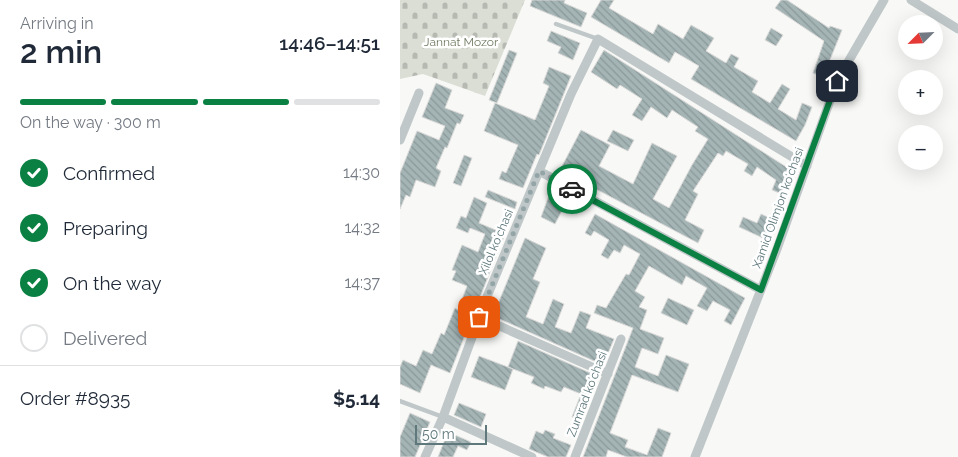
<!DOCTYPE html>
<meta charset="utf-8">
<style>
body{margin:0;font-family:Raleway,sans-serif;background:#f2f2f3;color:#1f2937;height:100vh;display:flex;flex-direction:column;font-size:19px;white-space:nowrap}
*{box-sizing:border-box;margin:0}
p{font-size:16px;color:#747a83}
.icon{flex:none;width:28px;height:28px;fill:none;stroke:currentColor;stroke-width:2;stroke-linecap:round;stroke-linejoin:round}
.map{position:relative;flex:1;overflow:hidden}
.drawer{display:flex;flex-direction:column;background:#fff;width:400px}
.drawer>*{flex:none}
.needle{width:32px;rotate:246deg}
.tools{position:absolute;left:498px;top:15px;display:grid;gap:10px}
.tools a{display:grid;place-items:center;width:45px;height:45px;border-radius:50%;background:#fff;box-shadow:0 5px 20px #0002;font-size:25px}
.scale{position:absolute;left:15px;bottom:12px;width:72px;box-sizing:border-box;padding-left:5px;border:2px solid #5e787c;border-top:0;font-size:14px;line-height:18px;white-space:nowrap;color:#5e787c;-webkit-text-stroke:4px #fff;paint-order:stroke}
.pin{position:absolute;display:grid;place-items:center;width:42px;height:42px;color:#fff;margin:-21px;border-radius:10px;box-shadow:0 2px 8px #0006}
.courier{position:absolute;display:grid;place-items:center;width:50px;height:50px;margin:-25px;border:4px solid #0b8043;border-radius:50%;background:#fff;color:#222;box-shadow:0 1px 6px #0007}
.head em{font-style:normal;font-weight:600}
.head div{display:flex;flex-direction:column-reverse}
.head{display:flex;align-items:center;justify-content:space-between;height:85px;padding:0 20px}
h1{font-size:32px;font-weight:600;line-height:38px}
.bar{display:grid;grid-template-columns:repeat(4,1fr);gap:8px 5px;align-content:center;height:60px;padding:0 20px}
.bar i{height:6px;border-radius:4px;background:#e0e1e3}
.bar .current{background:#0b8043}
.bar p{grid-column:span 4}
.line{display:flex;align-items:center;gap:12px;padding:0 20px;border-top:1px solid #e0e1e3}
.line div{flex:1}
ol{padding:0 20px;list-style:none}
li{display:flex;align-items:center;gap:15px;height:55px}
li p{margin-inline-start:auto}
li .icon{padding:5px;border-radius:50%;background:#0b8043;color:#fff;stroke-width:4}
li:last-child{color:#747a83}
li i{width:28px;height:28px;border:2px solid #e0e1e3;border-radius:50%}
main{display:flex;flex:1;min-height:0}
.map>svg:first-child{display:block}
.cemetery{fill:url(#cemetery-stones)}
.building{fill:url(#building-back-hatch);stroke:#dad9d8}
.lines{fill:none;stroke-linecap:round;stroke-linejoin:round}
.service{stroke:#bfc7c8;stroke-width:4.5}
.minor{stroke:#bfc7c8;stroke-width:9}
.done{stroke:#94a5a7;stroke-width:5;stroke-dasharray:0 9}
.route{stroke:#0b8043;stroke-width:6}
.labels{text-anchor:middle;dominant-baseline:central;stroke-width:5;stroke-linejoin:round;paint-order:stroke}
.park-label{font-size:12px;fill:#6e7a61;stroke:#fff}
.street-label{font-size:12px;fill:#5e787c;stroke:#fff}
</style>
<main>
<section class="drawer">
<div class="head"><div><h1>2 min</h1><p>Arriving in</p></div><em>14:46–14:51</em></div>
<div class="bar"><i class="current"></i><i class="current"></i><i class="current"></i><i></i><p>On the way · 300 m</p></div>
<ol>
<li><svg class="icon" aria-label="check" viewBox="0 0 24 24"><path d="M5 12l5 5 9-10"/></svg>Confirmed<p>14:30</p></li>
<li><svg class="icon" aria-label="check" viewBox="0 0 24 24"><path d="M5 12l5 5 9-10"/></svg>Preparing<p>14:32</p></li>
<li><svg class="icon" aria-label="check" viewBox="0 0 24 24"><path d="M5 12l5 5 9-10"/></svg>On the way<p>14:37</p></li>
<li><i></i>Delivered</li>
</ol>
<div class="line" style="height:65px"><div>Order #8935</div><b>$5.14</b></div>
</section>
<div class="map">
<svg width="558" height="457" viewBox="0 0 558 457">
<defs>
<pattern id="cemetery-stones" width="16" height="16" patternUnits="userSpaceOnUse" patternTransform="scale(1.25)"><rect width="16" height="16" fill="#dbded4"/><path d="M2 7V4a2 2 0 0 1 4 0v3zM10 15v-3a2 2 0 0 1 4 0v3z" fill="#b5b9b1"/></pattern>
<pattern id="building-back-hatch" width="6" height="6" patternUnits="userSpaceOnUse" patternTransform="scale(1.25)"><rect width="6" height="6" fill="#a5b5b6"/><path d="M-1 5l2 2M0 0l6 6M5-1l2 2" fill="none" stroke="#8a9899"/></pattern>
</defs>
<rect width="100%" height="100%" fill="#f8f8f6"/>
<path class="cemetery" d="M0,0H125L85,96L23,74L0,79Z"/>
<path class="building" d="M132,0H165L164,3L187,13L181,27L130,6Z
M201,0H214L209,8L253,34L258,24L283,39L291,25L314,38L306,51L326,63L331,54L339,58L334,67L358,81L352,92L370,103L382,84L390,89L378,109L396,120L402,103L412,107L405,125L396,141L291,79L299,66L275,52L269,63L191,17Z
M381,0H387L429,28L430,26L442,30L423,77L413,73L424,41L375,8Z
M371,28L383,35L376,46L365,40Z
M151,31L180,43L173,60L158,53L161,47L147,41Z
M109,50L117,53L97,103L89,100Z
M204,50L391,170L382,194L372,190L376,180L357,167L352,176L344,171L348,164L326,151L323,156L318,153L293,191L298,194L285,220L304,230L298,243L160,170L181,130L210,145L199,166L233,184L252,143L277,156L253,199L269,208L292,165L308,139L295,131L298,127L272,110L267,118L251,107L242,121L232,115L242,99L220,85L217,89L191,72Z
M149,67L171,76L139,155L137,154L123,188L99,179L102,171L106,173L118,145L84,131L95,103L135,120L149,86L143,83Z
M36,83L52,90L45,108L64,115L60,124L57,123L47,148L45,147L36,168L41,171L35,187L16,180L10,197L6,195L0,209V173L17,131L39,140L45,126L22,117Z
M213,130L234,140L228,151L207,141Z
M64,155L72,158L61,186L53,183Z
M88,190L117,202L115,209L85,197Z
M151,190L168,199L155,224L141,217Z
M74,197L87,203L79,223L105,234L50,373L31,365L20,393L0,384V367L3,360L16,366L23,350L32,354L41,333L44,335L55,308L58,310L67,286L52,280L56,271L52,270L62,245L78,252L85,234L70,228L68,233L56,228L61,216L66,218Z
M195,214L345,298L331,325L324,321L330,310L313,301L307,311L297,306L307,288L286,276L282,285L249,266L235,291L245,297L239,307L247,310L240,329L264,338L258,354L242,348L235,367L258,376L266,355L289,364L278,392L232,375L210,433L228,440L225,447L247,455L258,428L271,433L262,457H227L208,450L206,457H183L233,328L194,313L197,305L206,308L226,274L229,275L240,254L224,245L220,253L214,250L208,259L201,255L209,240L194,231L191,236L185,233Z
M361,214L374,220L365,239L339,227L343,217L357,223Z
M125,238L146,248L133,279L140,282L126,317L143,324L153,299L164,304L155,327L171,333L180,311L191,315L186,328L214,339L203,365L93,316Z
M268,298L294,310L287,325L261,313Z
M118,341L197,376L180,420L172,417L181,394L164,387L161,392L145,386L144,389L131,383L134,377L108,367Z
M79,356L113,369L105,390L71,377Z
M59,403L86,414L81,427L54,415Z
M10,413L30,422L15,457H0V437Z
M145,430L155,434L153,438L171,445L166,457H148L129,449L136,431L143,434Z
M48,432L71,442L67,450L58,446L53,457H38Z"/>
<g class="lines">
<path class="service" d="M156,24L198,39
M0,401L43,417"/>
<path class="minor" d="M511,0L558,29
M0,140L19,93
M139,171L361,290
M79,317L208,374
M43,417L132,457
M25,457L43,417L86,299L171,94L198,39L407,166
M175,457L221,339
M295,457L377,249L437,81L484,0"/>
</g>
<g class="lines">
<path class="done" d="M79,317L139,171L172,189"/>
<path class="route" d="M172,189L361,290L437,81"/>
</g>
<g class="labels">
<g class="park-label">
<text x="61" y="42">Jannat Mozor</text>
</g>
<g class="street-label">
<text transform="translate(378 208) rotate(-70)">Xamid Olimjon koʻchasi</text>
<text transform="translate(96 242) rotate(-67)">Xilol koʻchasi</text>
<text transform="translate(187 394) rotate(-69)">Zumrad koʻchasi</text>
</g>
</g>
</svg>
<div class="tools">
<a><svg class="needle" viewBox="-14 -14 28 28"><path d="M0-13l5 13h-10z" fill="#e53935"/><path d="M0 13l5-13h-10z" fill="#747a83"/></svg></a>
<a>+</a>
<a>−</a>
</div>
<div class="scale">50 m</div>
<div class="pin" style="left:79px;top:317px;background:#ea580c"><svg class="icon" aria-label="bag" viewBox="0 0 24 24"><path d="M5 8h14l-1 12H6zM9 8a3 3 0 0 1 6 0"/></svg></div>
<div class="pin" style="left:437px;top:81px;background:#1f2937"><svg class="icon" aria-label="home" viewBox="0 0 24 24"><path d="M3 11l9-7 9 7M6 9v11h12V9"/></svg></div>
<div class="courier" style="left:172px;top:189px"><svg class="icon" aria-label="car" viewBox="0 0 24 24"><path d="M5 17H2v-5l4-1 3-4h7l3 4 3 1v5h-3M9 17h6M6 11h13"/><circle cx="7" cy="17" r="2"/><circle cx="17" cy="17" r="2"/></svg></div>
</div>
</main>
